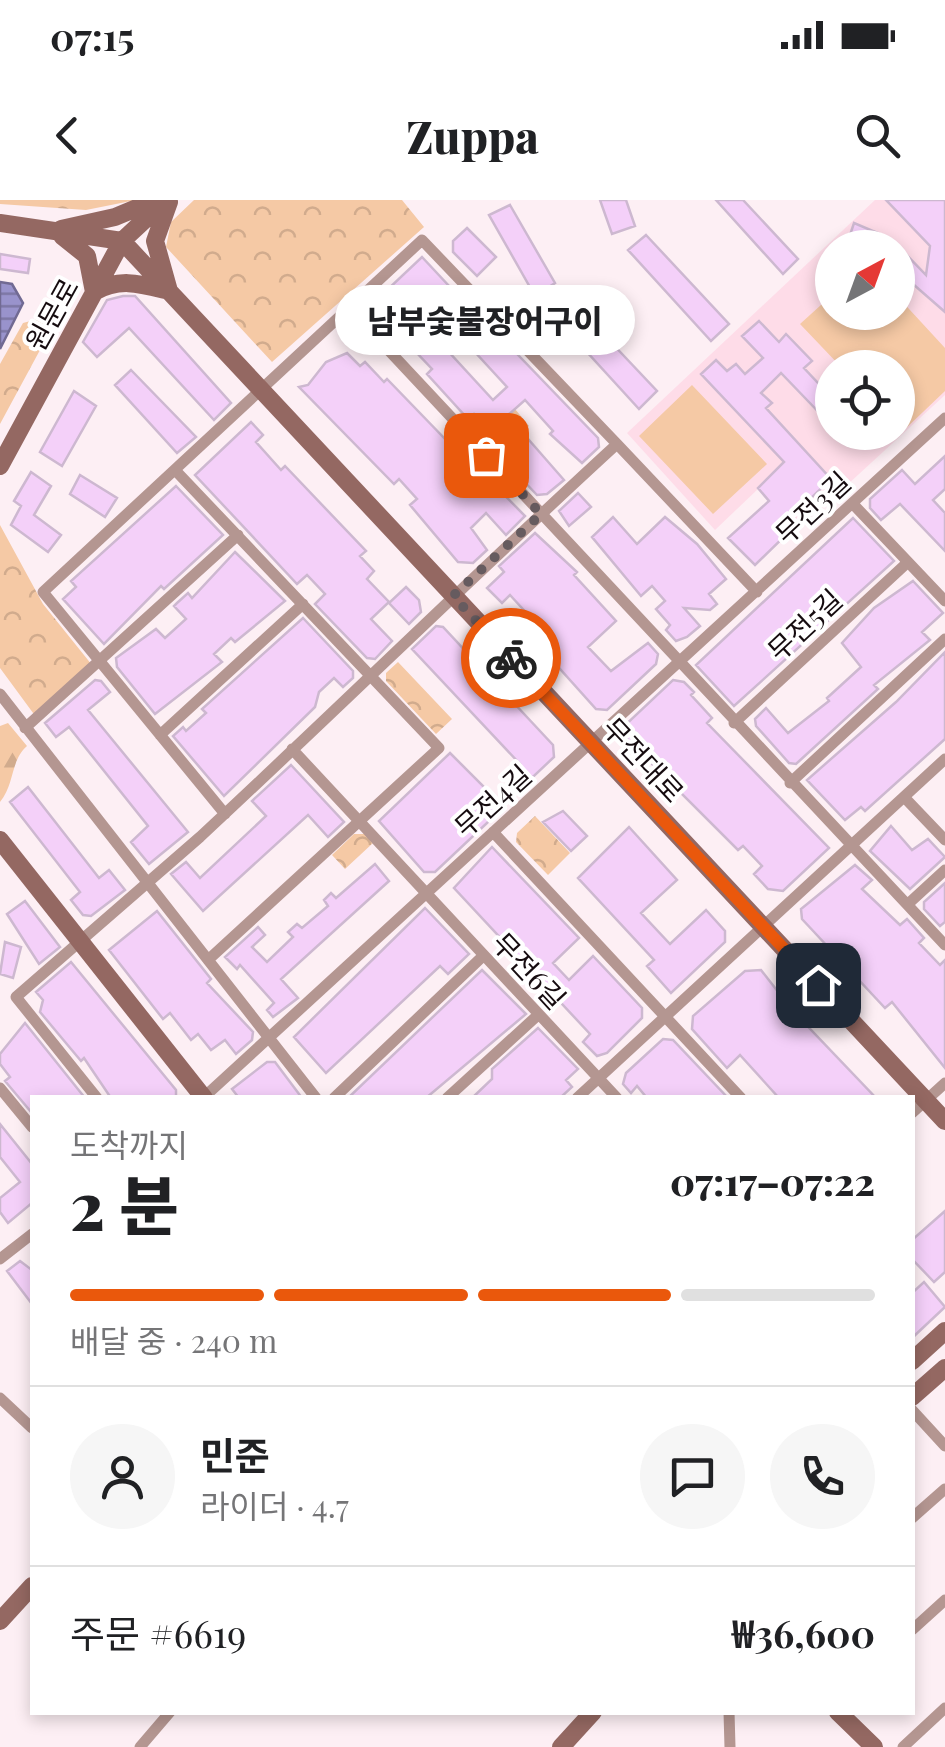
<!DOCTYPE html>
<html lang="ko">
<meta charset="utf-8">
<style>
body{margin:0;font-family:"Playfair Display","Noto Sans KR",serif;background:#f6f6f6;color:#202124;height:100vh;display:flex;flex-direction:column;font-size:38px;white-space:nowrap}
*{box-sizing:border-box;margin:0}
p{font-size:32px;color:#757577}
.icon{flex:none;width:55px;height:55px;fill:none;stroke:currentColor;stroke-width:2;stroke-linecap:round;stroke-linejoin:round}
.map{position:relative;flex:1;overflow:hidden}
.drawer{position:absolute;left:30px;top:895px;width:885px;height:620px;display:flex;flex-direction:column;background:#fff;border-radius:0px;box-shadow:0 5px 15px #0003}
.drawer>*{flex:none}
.needle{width:65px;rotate:41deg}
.tools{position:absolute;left:815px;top:30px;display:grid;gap:20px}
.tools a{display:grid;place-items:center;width:100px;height:100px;border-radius:50%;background:#fff;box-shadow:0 5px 15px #0003;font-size:50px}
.pin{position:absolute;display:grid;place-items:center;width:85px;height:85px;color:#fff;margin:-42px;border-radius:20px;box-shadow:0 5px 15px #0006}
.courier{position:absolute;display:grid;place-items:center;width:100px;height:100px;margin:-50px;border:8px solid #ea580c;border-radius:50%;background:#fff;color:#222;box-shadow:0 2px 12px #0007}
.bubble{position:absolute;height:70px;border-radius:35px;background:#fff;box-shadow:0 5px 15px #0003;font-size:32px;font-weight:800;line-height:70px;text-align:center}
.summary em{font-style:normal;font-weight:800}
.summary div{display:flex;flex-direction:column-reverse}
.summary{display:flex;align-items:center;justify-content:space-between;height:170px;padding:0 40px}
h1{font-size:65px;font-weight:800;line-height:75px}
.bar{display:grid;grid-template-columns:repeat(4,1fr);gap:15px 10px;align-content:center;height:120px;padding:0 40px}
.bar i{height:12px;border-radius:8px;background:#e0e0e0}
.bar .selected{background:#ea580c}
.bar p{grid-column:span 4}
.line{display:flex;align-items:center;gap:25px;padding:0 40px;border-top:2px solid #e0e0e0}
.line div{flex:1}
.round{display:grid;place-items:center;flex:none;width:105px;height:105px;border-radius:52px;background:#f6f6f6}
.status{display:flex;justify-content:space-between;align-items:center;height:70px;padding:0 50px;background:#fff;direction:ltr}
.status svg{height:28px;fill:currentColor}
header{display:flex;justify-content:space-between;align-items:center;height:130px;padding:0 40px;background:#fff;font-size:45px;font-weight:800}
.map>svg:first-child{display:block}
.built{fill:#fedce8;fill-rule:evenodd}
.grass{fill:#f5c9a5}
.forest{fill:url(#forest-firs)}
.park{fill:url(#park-crowns)}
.water{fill:url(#water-rules);stroke:#716a93;stroke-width:2.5}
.building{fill:#f4d0f9;stroke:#cdb8d0;stroke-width:2.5;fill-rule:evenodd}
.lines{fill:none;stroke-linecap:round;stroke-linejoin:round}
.street{stroke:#b49691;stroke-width:11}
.secondary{stroke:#946862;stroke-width:18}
.done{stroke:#665b5f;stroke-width:10;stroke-dasharray:0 18}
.route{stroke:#ea580c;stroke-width:12}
.labels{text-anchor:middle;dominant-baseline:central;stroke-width:8;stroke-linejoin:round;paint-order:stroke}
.street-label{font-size:28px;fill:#150b0f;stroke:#fff}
</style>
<div class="status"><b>07:15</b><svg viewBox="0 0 49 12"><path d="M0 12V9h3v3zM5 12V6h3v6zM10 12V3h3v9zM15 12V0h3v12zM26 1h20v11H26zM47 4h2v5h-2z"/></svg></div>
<header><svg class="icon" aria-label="back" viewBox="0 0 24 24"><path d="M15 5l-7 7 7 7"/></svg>Zuppa<svg class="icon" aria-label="search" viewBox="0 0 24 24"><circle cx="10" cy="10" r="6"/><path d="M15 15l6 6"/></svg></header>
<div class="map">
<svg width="945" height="1547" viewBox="0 0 945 1547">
<defs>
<pattern id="forest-firs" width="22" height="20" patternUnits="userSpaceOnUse" patternTransform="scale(2.5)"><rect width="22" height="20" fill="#f5c9a5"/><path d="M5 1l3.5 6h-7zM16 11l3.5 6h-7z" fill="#d1ab8d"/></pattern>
<pattern id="park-crowns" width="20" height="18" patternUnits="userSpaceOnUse" patternTransform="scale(2.5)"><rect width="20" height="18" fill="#f5c9a5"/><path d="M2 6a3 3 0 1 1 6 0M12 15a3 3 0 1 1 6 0" fill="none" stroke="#d1ab8d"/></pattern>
<pattern id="water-rules" width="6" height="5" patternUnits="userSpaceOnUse" patternTransform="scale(2.5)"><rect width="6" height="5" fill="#9993cc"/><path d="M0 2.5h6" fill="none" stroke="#7c76a4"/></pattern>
</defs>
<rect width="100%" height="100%" fill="#fdeff4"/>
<path class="built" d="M875,0H945V195L797,331L758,289L715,330L627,233ZM832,48H898V112H832ZM832,168H898V232H832Z"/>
<path class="grass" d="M832,95V112H898V97L945,148V191L901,233L898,168L841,167L800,124Z
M692,185L767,264L713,314L639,236Z
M515,209L529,226L497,254L482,238Z"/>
<path class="forest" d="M8,523L27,546C10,561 15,584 0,602V526Z"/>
<path class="park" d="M0,0H136L86,10L0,4Z
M194,0H402L424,27L272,162L166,47L171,22Z
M60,113L0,224V164L23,123Z
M0,325L43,404L92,465L36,517L0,468Z
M398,462L452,519L436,534L386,481V473Z
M535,616L570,653L548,675L516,642L517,633Z
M354,634H365L373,643L345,669L332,655Z"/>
<path class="water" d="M0,82L12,84L23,103L0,149Z"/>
<path class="building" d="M600,0H626L635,26L612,34Z
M716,0H743L798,59L783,74Z
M886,0H945V112L898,71V48H866L850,35L854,23L878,33L898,46L926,75L930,46Z
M510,5L555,83L535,96L489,15Z
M467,28L496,57L477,76L453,52V41Z
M646,35L729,124L711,141L628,50Z
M0,54L30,59L28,73L0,69Z
M422,57L449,86L444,91L460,108L467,102L598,238L599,247L582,263L550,234L553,231L525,200L490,231L474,214L468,219L427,174L432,169L413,149L408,153L402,121L390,131L368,108ZM462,138L507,187L493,200L448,151Z
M123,96H135L231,203L214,220L129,128L97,157L83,142L107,100Z
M573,102L657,191L639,209L555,117Z
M759,121L779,142L786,134L812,161L804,168L832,198V226L781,173L761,193L772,203L766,208L831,279L783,325L789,332L755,365L728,338L769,301L758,288L784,262L701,174L716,160L727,171L736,164L745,174L763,158L742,136Z
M347,153L360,166L365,162L384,182L387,179L448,242L455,235L470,251L465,255L525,316L506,335L486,313L471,328L487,350L473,363L458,362L410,305L417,299L399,279L394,284L299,187L308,185L326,162Z
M131,170L196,237L177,253L115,185Z
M74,191L96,206L62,266L40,252Z
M251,222L263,235L256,242L281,270L285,266L366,351L360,356L374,371L367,379L389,402L371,419L392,441L375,459L367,458L315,404L325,394L307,375L297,384L195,275Z
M522,232L564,280L547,294L537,295L498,254Z
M945,256V289L933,300L945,313V351L900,304L881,320L870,308V299L902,270L915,284Z
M31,272L51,286L34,315L61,335L48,352L11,325L21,306L14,301Z
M80,275L117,298L105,317L70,294Z
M176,286L223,335L164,389L161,386L104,444L63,399L76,387L71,381Z
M578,293L591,307L569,326L559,311Z
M613,317L637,344L665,317L697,344L726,379L709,394L717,404L710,410L684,408L700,426L687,437L676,441L666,430L670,425L656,409L665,401L652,386L641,396L592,337Z
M853,318L894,361L734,506L696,465Z
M535,333L577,372L574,375L616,421L588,447L611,471L648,443L658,454L656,464L607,510L596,509L544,451L553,442L510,395L502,403L487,388L504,372L499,366Z
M235,352L285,401L235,442L231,438L214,454L222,462L155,514L117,467L116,458L156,429L165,438L186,419L174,406L177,403L188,393L192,398Z
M913,381L943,413L922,432L930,440L874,485L878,489L796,564L789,563L756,526L755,519L766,508L788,533L829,501L827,498L861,467L842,443L874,408Z
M406,387L419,400L421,412L409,424L389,403Z
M303,418L353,471V478L343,487L334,478L319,492L315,507L224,596L173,536L183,527L186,531L206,513L202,509Z
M436,426L443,427L553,545L554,557L518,591L507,578L520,564L412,449Z
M945,452V539L865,611L861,607L845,620L807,580L896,502Z
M95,480L101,481L110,492L88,510L188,632L149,664L131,642L148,626L69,527L56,537L45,523Z
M673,480L684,482L694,492L691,495L712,518L707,523L829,648L783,691L768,689L754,674L762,666L743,646L738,650L623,535L621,529Z
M450,553L504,607L435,672H424L379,621Z
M291,565L344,622L328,637L308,615L203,711L171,674L186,662L200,678L266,616L252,601Z
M28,587L99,678L109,670L125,690L91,716L83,715L71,700L80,692L10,602Z
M563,611L587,636L571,651L543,622Z
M891,626L912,650L928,639L945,657L910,689L870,651Z
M629,627L677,680L641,713L670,744L706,710L725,731V742L671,793L647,766L654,760L578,678Z
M492,647L579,738L553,763L569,780L593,756L642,808V818L607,853L597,856L583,842L590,834L454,688Z
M375,664L389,681L281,779L298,798L273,817L267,810L274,803L240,765L237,769L225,757L258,727L265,735L252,747L267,762L293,737L288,732L297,724L302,728L328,706L324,700L331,693L336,698Z
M855,665L872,680L862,689L900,725L907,719L924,738L919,743L940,765L945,760V868L892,802L885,808L802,719L801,709Z
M945,683V722L940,726L924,709V702Z
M25,701L60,747L39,764L7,714Z
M425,708L469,754L448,774L440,766L326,873L294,837Z
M157,711L211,779L207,783L253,832L252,840L236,854L225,840L211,850L198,834L191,840L170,813L163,819L109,750Z
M5,742L21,747L13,778L0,774Z
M71,762L176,890V898H111L84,858L81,861L40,812L43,800L36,792Z
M482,770L526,814L426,898H348Z
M761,770L793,811L876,898H779L740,855L727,868L692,829L693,816L745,771Z
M25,823L85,898H32V913L5,881L10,877L0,864V854Z
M538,828L578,869L566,880L572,887L560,898H472L492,879V869Z
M663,839L673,840L728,898H647L637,886L631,893L623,884L626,873Z
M267,862H275L302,898H239L232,889Z
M0,924L32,964V1003L8,1023L0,1012V998L20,982L0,957Z
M945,1011V1072L934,1082L912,1059V1040Z
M20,1061L32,1070V1104L7,1071Z
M924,1082L945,1107L912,1138V1093Z"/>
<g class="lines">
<path class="street" d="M350,109L945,745
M617,244L757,392
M175,270L439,548L208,760
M853,304L945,401
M0,494L316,898
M734,523L908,362
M25,528L238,335
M160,535L303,404
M292,549L617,898
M790,583L945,439
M904,597L945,640
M493,632L741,898
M908,704L945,670
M0,888L32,927
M97,898L16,797L200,637C340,507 476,373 617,244L422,40L43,392L225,614
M203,898L945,218
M334,898L483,756
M447,898L538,815
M577,898L945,559
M912,913L945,883
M0,1059L32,1034
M0,1198L32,1228
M912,1210L945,1246
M912,1318L945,1289
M912,1430L945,1400
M729,1512L730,1547
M140,1547L170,1512
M903,1547L945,1508"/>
<path class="secondary" d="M169,2L155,41L169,91
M0,23L122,41
M61,29L115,17L156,0
M62,36L87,56L94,92
M122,41L945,921
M94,92C120,77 141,84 169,91
M0,266L122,41L166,0
M0,640L204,898
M912,1161L945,1131
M912,1197L945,1168
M0,1421L32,1386
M838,1512L874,1547
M561,1547L593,1512"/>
</g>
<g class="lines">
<path class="done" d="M486,255L541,314L453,396L511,458"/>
<path class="route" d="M511,458L818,785"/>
</g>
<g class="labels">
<g class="street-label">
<text transform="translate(51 114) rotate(-61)">원문로</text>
<text transform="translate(812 307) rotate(-43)">무전3길</text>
<text transform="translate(804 424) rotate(-43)">무전5길</text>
<text transform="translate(644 559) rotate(47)">무전대로</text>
<text transform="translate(492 600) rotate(-42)">무전4길</text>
<text transform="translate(530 770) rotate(47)">무전6길</text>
</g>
</g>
</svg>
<div class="tools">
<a><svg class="needle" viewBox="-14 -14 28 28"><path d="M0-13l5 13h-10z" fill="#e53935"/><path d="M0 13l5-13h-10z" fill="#757577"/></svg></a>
<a><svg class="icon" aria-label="locate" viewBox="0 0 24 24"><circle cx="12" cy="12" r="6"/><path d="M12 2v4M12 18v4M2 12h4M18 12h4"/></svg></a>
</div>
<div class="pin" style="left:486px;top:255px;background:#ea580c"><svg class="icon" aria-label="bag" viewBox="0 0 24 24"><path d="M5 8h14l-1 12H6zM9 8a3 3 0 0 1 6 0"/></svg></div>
<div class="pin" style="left:818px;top:785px;background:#1f2937"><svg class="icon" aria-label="home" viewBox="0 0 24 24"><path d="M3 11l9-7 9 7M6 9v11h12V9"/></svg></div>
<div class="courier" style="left:511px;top:458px"><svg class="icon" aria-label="bike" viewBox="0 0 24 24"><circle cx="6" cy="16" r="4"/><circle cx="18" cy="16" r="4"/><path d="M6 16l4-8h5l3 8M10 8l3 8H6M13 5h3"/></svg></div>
<div class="bubble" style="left:335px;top:85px;width:300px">남부숯불장어구이</div>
<section class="drawer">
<div class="summary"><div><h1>2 분</h1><p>도착까지</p></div><em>07:17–07:22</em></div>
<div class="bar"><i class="selected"></i><i class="selected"></i><i class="selected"></i><i></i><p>배달 중 · 240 m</p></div>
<div class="line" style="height:180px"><a class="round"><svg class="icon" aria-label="person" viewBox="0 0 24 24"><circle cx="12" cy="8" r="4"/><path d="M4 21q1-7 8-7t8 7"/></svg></a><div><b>민준</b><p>라이더 · 4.7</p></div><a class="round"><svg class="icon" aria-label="chat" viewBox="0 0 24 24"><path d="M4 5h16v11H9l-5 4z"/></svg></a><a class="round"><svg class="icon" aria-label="phone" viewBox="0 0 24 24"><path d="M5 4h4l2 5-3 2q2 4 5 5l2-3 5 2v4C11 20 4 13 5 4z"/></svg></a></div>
<div class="line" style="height:130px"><div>주문 #6619</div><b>₩36,600</b></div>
</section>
</div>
